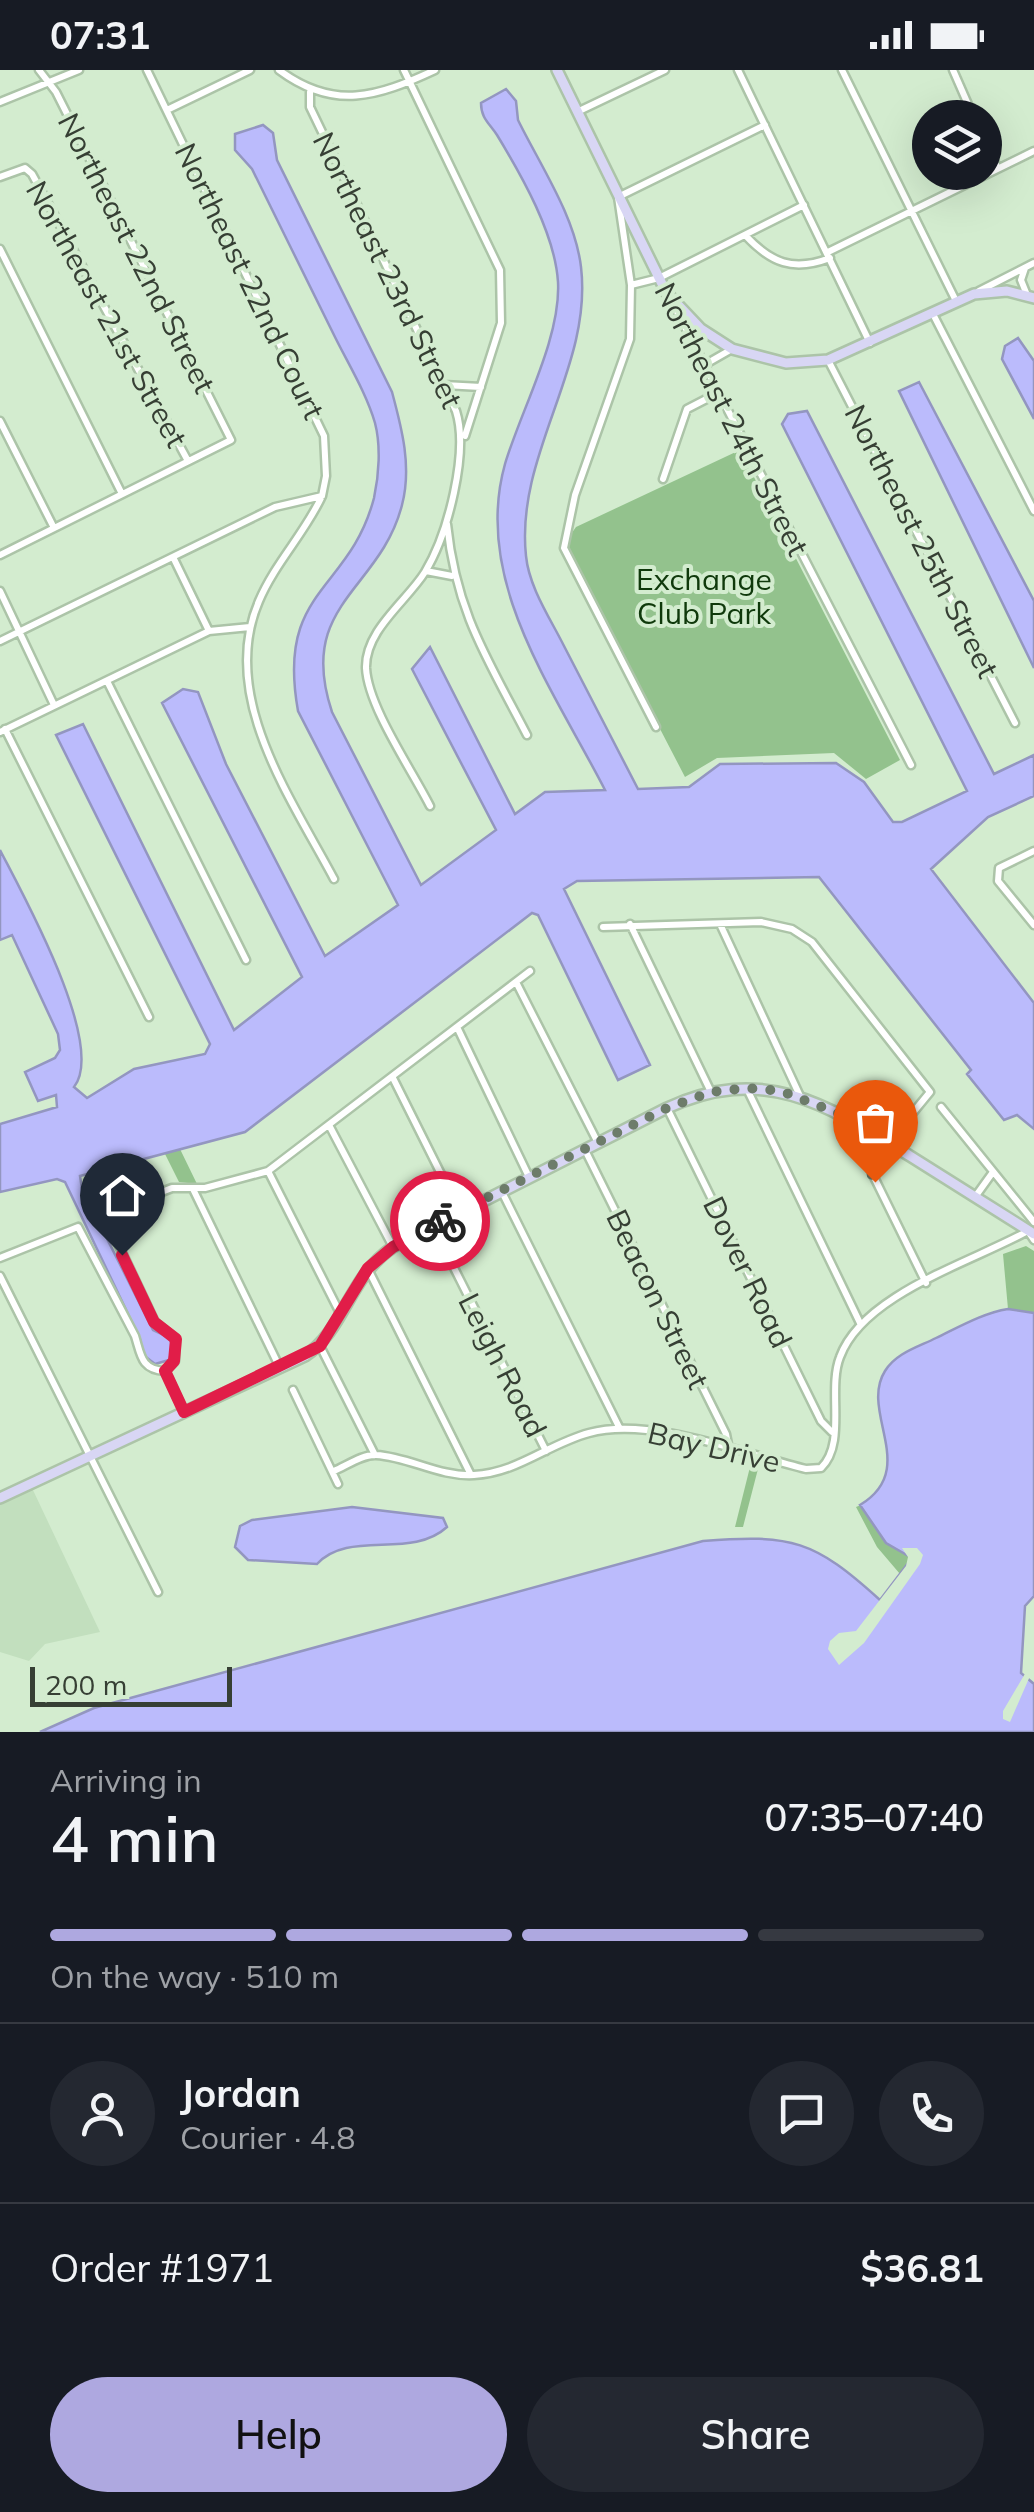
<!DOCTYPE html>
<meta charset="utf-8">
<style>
body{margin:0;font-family:Mulish,sans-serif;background:#242831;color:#f1f3f6;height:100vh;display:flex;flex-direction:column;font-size:38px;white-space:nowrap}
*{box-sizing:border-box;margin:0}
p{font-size:32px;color:#9ea1a6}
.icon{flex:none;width:55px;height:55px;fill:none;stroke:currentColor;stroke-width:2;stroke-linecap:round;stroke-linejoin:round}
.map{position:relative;height:1662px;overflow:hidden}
.side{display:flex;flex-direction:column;background:#171b24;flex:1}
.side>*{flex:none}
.controls{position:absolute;left:912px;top:30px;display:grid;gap:20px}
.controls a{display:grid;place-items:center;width:90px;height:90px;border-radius:50%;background:#171b24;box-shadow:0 10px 40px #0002;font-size:50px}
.scale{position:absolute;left:30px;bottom:25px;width:202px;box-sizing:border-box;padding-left:10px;border:5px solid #363f34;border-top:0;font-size:28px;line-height:35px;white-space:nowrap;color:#363f34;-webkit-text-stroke:8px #d3eccf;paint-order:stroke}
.pin{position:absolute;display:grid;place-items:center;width:85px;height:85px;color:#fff;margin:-102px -42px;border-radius:50% 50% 50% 0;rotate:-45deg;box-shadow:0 0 10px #0007}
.pin .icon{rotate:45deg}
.courier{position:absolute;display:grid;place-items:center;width:100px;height:100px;margin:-50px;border:8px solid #e11d48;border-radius:50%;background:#fff;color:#222;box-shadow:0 2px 12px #0007}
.head em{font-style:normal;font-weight:600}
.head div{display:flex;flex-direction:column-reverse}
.head{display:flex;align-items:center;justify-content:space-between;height:170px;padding:0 50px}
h1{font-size:65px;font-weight:600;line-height:75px}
.bar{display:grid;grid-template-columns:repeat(4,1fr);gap:15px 10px;align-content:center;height:120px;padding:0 50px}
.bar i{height:12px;border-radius:8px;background:#363941}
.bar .active{background:#aea8e0}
.bar p{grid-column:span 4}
.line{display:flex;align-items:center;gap:25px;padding:0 50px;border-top:2px solid #363941}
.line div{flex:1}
.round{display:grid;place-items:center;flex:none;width:105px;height:105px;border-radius:52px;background:#242831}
.action{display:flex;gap:20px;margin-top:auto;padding:20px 50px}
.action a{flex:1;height:115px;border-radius:60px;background:#aea8e0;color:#111;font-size:40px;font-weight:600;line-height:115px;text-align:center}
.action a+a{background:#242831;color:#f1f3f6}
.status{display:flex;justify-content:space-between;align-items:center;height:70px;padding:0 50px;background:#171b24;direction:ltr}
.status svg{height:28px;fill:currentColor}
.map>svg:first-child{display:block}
.built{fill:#c2dfbe}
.green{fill:#93c28d}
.water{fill:#bbbbfc;stroke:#9396c0;stroke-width:2.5}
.pier{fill:#d3eccf}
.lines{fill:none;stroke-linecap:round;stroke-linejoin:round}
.street-casing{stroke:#acc4a8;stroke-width:11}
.secondary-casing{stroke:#acc4a8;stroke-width:14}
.street{stroke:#fff;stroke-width:6}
.secondary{stroke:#d8d6f4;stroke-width:9}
.done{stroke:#6d7c6a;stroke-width:10;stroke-dasharray:0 18}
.route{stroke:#e11d48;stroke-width:12}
.labels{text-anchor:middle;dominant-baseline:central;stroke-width:8;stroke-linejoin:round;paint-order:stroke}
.street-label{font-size:30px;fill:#363f34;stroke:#d3eccf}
.park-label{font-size:30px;fill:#0f390b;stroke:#d3eccf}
</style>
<div class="status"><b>07:31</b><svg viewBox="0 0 49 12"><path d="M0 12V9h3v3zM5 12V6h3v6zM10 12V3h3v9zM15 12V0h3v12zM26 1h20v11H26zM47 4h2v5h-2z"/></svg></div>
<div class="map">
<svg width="1034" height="1662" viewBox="0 0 1034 1662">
<rect width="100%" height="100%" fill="#d3eccf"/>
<path class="built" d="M32,1418L100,1562L45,1574L29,1591L0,1582V1433Z"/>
<path class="green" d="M740,380L900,690L866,709L834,683L717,688L685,707L564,474L576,457Z
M180,1079L197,1114L179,1112L165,1084Z
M1026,1176L1034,1181V1243L1008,1239L1003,1184Z
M751,1393L759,1395L743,1457H735Z
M861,1435L886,1473L912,1487L900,1504L877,1477L856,1437Z"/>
<path class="water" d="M506,19L516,31L518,50C540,95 575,146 581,197C593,297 515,384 526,486C529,517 550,548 564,576C589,624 613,671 638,719L689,717L720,694L836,693L864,712L893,752H902L967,721L782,354L788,344L807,341L994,704L1034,685V726L988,747L931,799L1034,933V1059L1017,1045L1004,1050L967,1004L971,1000L819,807L577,811L564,819L650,995L618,1010L538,845L532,843L245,1062L80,1106L82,1119L153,1260L168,1267L173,1275L169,1290L155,1294L142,1284L140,1269L65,1112L57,1109L0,1122V1054L57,1037L56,1025L38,1031L25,1002L55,988L60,980L58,964L12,865L0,870V780C22,823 107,975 74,1017L87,1028L134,999L205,984L210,974L56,665L83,654L234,960L302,907L162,633L183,619L198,622L226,694L325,886L398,835L298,641C276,518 349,523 374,428C379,405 381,376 375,353C366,322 347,292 333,263C306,208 279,154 252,99L235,80V64L263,55L273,63L277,90L392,322C402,359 412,397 402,435C380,521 296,534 332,642L421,815L496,760L412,599L430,577L515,744L545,722L605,720C554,620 472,511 505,394C521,340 561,268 558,212C555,164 522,106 497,65C489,53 481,48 481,33Z
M1018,268L1034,291V349L1002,289L1005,276Z
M919,312L1034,531V598L899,321Z
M1008,1239L1034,1243V1526L1025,1536L1021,1603L1034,1614V1662H40L94,1638L703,1471C792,1464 814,1470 880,1530L912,1488L886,1473L860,1435C920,1399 859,1342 885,1301C896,1283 918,1277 936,1268C959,1257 983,1243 1008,1239Z
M352,1437L443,1448L447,1457C411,1490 349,1459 317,1494L248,1490L235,1477L240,1456L252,1450Z"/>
<path class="pier" d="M902,1478H917L923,1485L920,1494L864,1573L839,1595L828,1579L830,1571L839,1563L856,1561L906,1496L908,1487Z
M1026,1602L1030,1606L1010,1652L1003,1649V1641Z"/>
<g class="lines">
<g class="street-casing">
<path id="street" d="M147,0L324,366L326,406L322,426C305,463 275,493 259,531C218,626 291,728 334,809
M279,0C334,41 377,27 435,0
M404,0L500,200L501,253L465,366
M738,0L870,273
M842,0L956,231
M953,0L974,48
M310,22V37L456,341C469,382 448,464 425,502C407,531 365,560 366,598C368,637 412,700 430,736
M0,32L79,0
M167,40L250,0
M577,42L665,0
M985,71L997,97
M0,107L25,98L32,104L188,391
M745,165C771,193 793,202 830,188
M0,179L122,424
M828,182L1034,81
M1025,198L1021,210L1027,225
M631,215L659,208L804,135
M979,221L1034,193
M672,232L911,695
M933,244L1034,441
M828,290L1015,653
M704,295L732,279
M444,315L481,317
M0,351L54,458
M663,409L687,339L718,323
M447,454C456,542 487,588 527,665
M0,485L231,370L56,22L39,0
M173,487L209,561
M426,501L452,506
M0,521L54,635
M0,571L275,437L322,426
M107,611L246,890
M656,657L564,478L575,425L630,269L631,215L618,127L765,55
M5,659L149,947
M0,662L209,561L250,557
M1034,781L999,798L998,811L1034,855
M630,854L711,1022
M720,854L800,1026
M603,857L761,852L792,859L812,872L930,1022L888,1073
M516,912L598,1073
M457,957L529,1107
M393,1008L460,1142
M747,1019L860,1253
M941,1037L1034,1152
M667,1038L821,1351L832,1362
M845,1048L926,1213
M329,1055L393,1177
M585,1080L726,1364L729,1379
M268,1101L340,1243
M193,1119L280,1298
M502,1122L619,1357
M975,1127L993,1102
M433,1156L546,1381
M0,1188L78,1157L135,1266C141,1285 141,1300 165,1301
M368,1199L471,1405
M0,1206L158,1522
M320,1276L375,1385
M165,1301L175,1291L176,1269L155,1252L104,1144L172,1118H205L268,1101L530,901
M165,1301L184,1342
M293,1320L338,1414
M334,1401C346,1396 363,1384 376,1385C410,1387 439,1407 474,1405C517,1403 548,1374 589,1363C651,1346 744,1384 806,1399L821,1398C847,1373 827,1320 840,1287C863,1224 972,1192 1028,1161L1034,1170"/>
</g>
<g class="secondary-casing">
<path id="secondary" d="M557,0L666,222L701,259L732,279L786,293L828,290L974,224L1007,221L1034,228
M0,1428L305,1286C346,1258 347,1209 393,1177L667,1038C764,993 828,1035 910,1086C951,1112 993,1138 1034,1164"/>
</g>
<use href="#street" class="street"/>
<use href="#secondary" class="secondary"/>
</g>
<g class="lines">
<path class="done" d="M440,1151L667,1038L711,1022L747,1018L781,1021L845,1046L875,1112"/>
<path class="route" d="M122,1185L154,1252L176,1269L174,1291L165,1301L184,1342L320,1276L368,1198L393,1177L440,1151"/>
</g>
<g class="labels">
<g class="street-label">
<text transform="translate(137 183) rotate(63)">Northeast 22nd Street</text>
<text transform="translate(388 200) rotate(64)">Northeast 23rd Street</text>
<text transform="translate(250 211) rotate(64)">Northeast 22nd Court</text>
<text transform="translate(107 244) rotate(61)">Northeast 21st Street</text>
<text transform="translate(732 349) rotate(63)">Northeast 24th Street</text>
<text transform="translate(922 471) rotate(63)">Northeast 25th Street</text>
<text transform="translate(748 1202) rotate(64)">Dover Road</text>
<text transform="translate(658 1229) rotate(64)">Beacon Street</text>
<text transform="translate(503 1295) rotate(63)">Leigh Road</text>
<text transform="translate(714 1377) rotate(13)">Bay Drive</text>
</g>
<g class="park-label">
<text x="704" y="509">Exchange<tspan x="704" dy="34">Club Park</tspan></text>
</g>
</g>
</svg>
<div class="controls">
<a><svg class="icon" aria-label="layers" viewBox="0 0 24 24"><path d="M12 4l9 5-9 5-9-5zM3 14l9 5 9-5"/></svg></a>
</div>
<div class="scale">200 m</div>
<div class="pin" style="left:875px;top:1112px;background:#ea580c"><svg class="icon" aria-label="bag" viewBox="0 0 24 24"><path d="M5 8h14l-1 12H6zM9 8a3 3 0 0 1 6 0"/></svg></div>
<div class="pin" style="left:122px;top:1185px;background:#1f2937"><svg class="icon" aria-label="home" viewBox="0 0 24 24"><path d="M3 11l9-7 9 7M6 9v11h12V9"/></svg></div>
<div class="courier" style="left:440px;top:1151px"><svg class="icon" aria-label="bike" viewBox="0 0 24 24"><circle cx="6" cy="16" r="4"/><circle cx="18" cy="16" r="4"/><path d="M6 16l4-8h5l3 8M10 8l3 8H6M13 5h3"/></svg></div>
</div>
<section class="side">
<div class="head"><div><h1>4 min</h1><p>Arriving in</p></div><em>07:35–07:40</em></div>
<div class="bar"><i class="active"></i><i class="active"></i><i class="active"></i><i></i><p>On the way · 510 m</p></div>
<div class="line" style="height:180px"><a class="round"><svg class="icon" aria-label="person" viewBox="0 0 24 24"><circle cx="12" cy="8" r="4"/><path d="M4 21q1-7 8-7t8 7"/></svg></a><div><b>Jordan</b><p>Courier · 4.8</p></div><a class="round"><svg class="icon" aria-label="chat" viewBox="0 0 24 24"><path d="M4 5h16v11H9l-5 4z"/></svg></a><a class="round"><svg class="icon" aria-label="phone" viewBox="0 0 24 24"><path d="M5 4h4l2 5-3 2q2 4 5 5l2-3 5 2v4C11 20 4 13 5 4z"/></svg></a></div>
<div class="line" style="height:130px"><div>Order #1971</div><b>$36.81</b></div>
<div class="action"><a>Help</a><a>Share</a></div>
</section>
